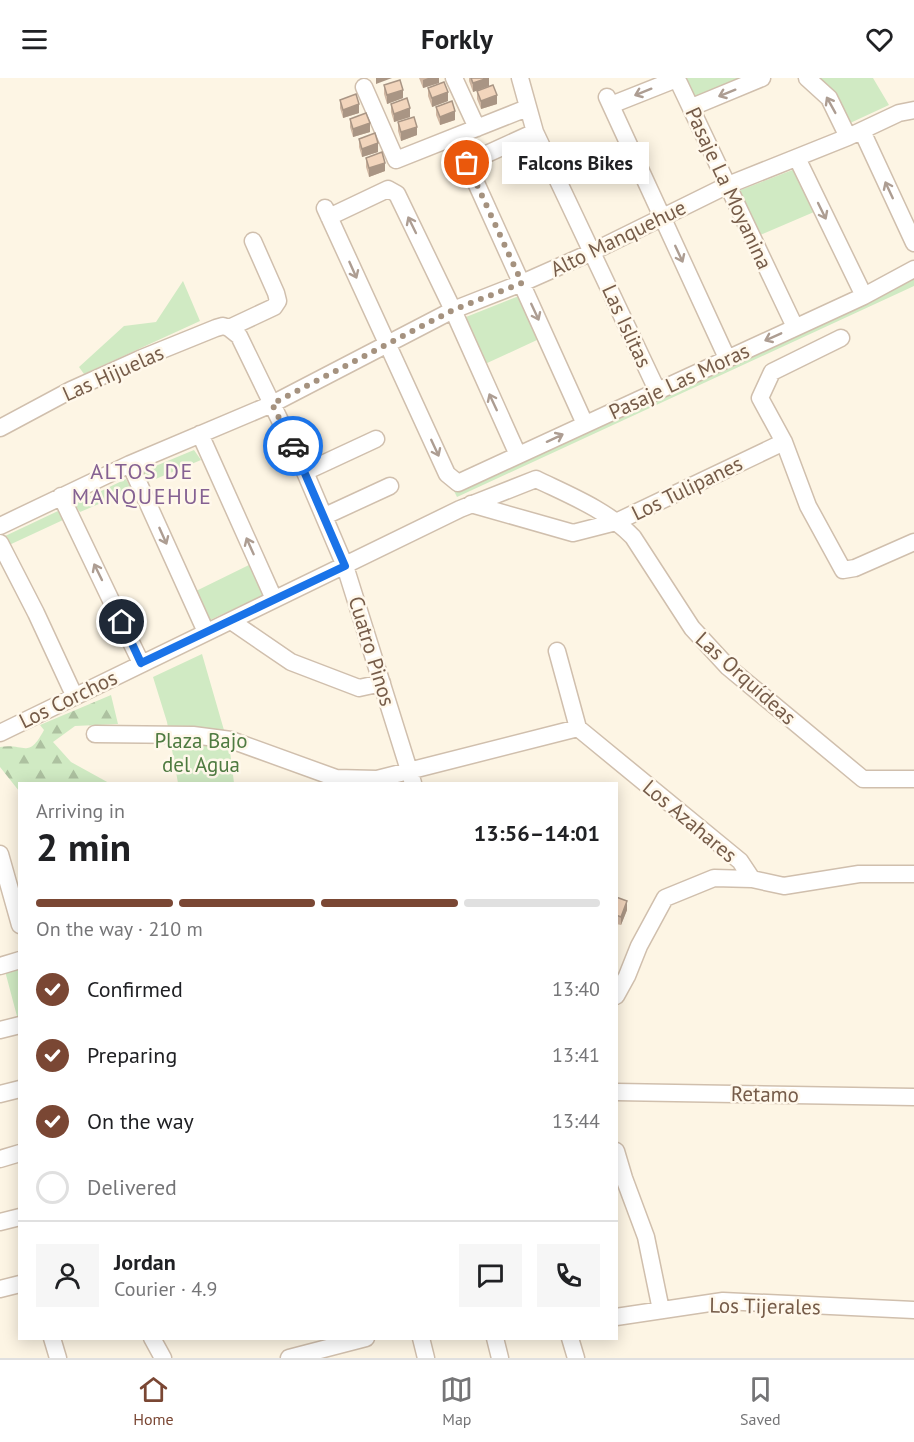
<!DOCTYPE html>
<meta charset="utf-8">
<style>
body{margin:0;font-family:"PT Sans",sans-serif;background:#f6f6f6;color:#202124;height:100vh;display:flex;flex-direction:column;font-size:22px;white-space:nowrap}
*{box-sizing:border-box;margin:0}
p{font-size:20px;color:#757577}
.icon{flex:none;width:33px;height:33px;fill:none;stroke:currentColor;stroke-width:2;stroke-linecap:round;stroke-linejoin:round}
.map{position:relative;flex:1;overflow:hidden}
.drawer{position:absolute;left:18px;top:704px;width:600px;height:558px;display:flex;flex-direction:column;background:#fff;border-radius:0px;box-shadow:0 3px 15px #0003}
.drawer>*{flex:none}
.pin{position:absolute;display:grid;place-items:center;width:51px;height:51px;color:#fff;margin:-26px;border:3px solid #fff;border-radius:50%;box-shadow:0 2px 6px #0007}
.courier{position:absolute;display:grid;place-items:center;width:60px;height:60px;margin:-30px;border:4px solid #1a73e8;border-radius:50%;background:#fff;color:#222;box-shadow:0 2px 8px #0007}
.bubble{position:absolute;height:42px;border-radius:0px;background:#fff;box-shadow:0 3px 15px #0003;font-size:20px;font-weight:600;line-height:42px;text-align:center}
.headline em{font-style:normal;font-weight:600}
.headline div{display:flex;flex-direction:column-reverse}
.headline{display:flex;align-items:center;justify-content:space-between;height:102px;padding:0 18px}
h1{font-size:39px;font-weight:600;line-height:45px}
.bar{display:grid;grid-template-columns:repeat(4,1fr);gap:9px 6px;align-content:center;height:72px;padding:0 18px}
.bar i{height:8px;border-radius:4px;background:#e0e0e0}
.bar .selected{background:#7a4734}
.bar p{grid-column:span 4}
.line{display:flex;align-items:center;gap:15px;padding:0 18px;border-top:2px solid #e0e0e0}
.line div{flex:1}
.round{display:grid;place-items:center;flex:none;width:63px;height:63px;border-radius:0px;background:#f6f6f6}
ol{padding:0 18px;list-style:none}
li{display:flex;align-items:center;gap:18px;height:66px}
li p{margin-inline-start:auto}
li .icon{padding:6px;border-radius:50%;background:#7a4734;color:#fff;stroke-width:4}
li:last-child{color:#757577}
li i{width:33px;height:33px;border:3px solid #e0e0e0;border-radius:50%}
header{display:flex;justify-content:space-between;align-items:center;height:78px;padding:0 18px;background:#fff;font-size:27px;font-weight:600}
.tabs{display:flex;justify-content:space-around;align-items:center;height:84px;border-top:2px solid #e0e0e0;background:#fff;font-size:16px;color:#757577}
.tabs a{display:grid;justify-items:center;gap:3px}
.tabs .selected{color:#7a4734}
.map>svg:first-child{display:block}
.green{fill:#d0eac3}
.forest{fill:url(#forest-firs)}
.lines{fill:none;stroke-linecap:round;stroke-linejoin:round}
.minor-casing{stroke:#d0bfad;stroke-width:19}
.minor{stroke:#fff;stroke-width:16}
.wall{fill:#d0b7a2}
.shaded-wall{fill:#a99584}
.building{fill:#f2d5bc;stroke:#a99584;stroke-width:1.5}
.oneway{stroke:#ad9d92}
.done{stroke:#a5927f;stroke-width:6;stroke-dasharray:0 10.8}
.route{stroke:#1a73e8;stroke-width:8}
.labels{text-anchor:middle;dominant-baseline:central;stroke-width:5;stroke-linejoin:round;paint-order:stroke}
.street-label{font-size:21px;fill:#765c49;stroke:#fff8eb}
.park-label{font-size:21px;fill:#4f7b41;stroke:#fff8eb}
.neighbourhood-label{font-size:22px;letter-spacing:1.5px;fill:#856192;stroke:#fff8eb}
</style>
<header><svg class="icon" aria-label="menu" viewBox="0 0 24 24"><path d="M4 6h16M4 12h16M4 18h16"/></svg>Forkly<svg class="icon" aria-label="heart" viewBox="0 0 24 24"><path d="M12 20l-8-8c-3-5 5-10 8-4 3-6 11-1 8 4z"/></svg></header>
<div class="map">
<svg width="914" height="1280" viewBox="0 0 914 1280">
<defs>
<pattern id="forest-firs" width="22" height="20" patternUnits="userSpaceOnUse" patternTransform="scale(1.5)"><rect width="22" height="20" fill="#d0eac3"/><path d="M5 1l3.5 6h-7zM16 11l3.5 6h-7z" fill="#adc1a0"/></pattern>
</defs>
<rect width="100%" height="100%" fill="#fdf5e4"/>
<path class="green" d="M681,0H746L694,23Z
M811,0H873L889,27L848,46Z
M795,91L814,134L760,157L738,113Z
M914,199V208L457,419L453,411Z
M183,203L200,243L84,296L79,289L124,248L156,244Z
M519,218L537,262L485,286L466,239Z
M194,372L201,382L146,405L141,394Z
M126,401L132,412L80,434L74,426Z
M58,433L63,442L7,468L3,459Z
M251,486L266,516L210,542L196,513Z
M202,576L230,673L234,705H178L167,644L153,599Z
M19,890V941L18,942L5,893Z"/>
<path class="forest" d="M111,617L118,646L75,648L53,664L71,684L109,705H20L19,713L0,689V669C25,665 28,682 44,652L40,647Z"/>
<g class="lines">
<g class="minor-casing">
<path id="minor" d="M454,0L477,50
M520,0L535,54L657,312
M807,0L829,20L848,59
M364,9L396,82L527,30
M607,19L727,280
M611,27L674,2L679,5L795,249
M692,29L762,0
M862,53L914,165
M463,76L585,346
M797,80L864,218
M467,85L535,54
M325,130L447,396L458,405L864,218L914,191
M329,139L388,111L397,116L453,232L518,377
M229,250L239,258L305,394L345,488L413,705
M229,250L274,229L278,223L276,215L253,163
M841,260L772,294L760,320L784,364L808,428L843,492L855,490L914,464
M0,350L71,312L142,280L216,250L223,248L229,250
M200,356L274,521
M130,386L206,554
M305,394L376,361
M61,418L141,585
M471,426L573,455L616,444L784,364
M325,438L390,408
M0,448L130,386L272,326L453,232L522,205L592,174L728,107L848,59L899,35L914,32
M0,465L36,535L74,617
M231,543L291,584L359,610L382,605
M557,573L578,650
M578,650L740,783L752,801
M0,655L460,431L536,401C569,417 607,432 633,459L692,550L728,589L863,701H914
M95,656L193,657L231,662L336,700L377,701L578,650
M0,776L20,847
M0,888L20,882
M616,918L627,898L639,868L665,820L714,800L752,801L784,808L859,796H914
M0,952L20,947
M616,1014L914,1019
M0,1016L20,1011
M616,1073L624,1100L646,1159L661,1232
M0,1081L20,1075
M0,1144L20,1139
M0,1211L20,1206
M616,1239L723,1223L914,1232
M52,1260L58,1280
M152,1260L163,1280
M421,1260L426,1280
M495,1260L500,1280
M570,1260L576,1280
M289,1280L366,1260"/>
</g>
<use href="#minor" class="minor"/>
</g>
<path class="wall" d="M419,0H439V5L423,10Z
M469,0H489V8L473,14L469,3Z
M384,7L403,20L387,26L384,16Z
M428,10L448,23L432,29L428,18Z
M477,13L497,26L481,31L477,21Z
M340,22L359,35L343,40L340,30Z
M391,26L410,39L394,44L391,34Z
M436,29L455,42L440,47L436,37Z
M350,41L370,54L353,59L350,49Z
M398,44L417,57L401,63L398,53Z
M359,61L378,74L362,79L359,69Z
M366,80L385,93L369,99L366,89Z
M616,819L627,832L621,847L616,846Z"/>
<path class="shaded-wall" d="M376,0H392L376,6Z
M428,0H439V5L423,10V2Z
M488,0H489V8L473,14V5Z
M403,12V20L387,26V17Z
M448,14V23L432,29V20Z
M497,17V26L481,31V23Z
M359,26V35L343,40V32Z
M410,30V39L394,44V36Z
M455,33V42L440,47V39Z
M370,45V54L353,59V51Z
M417,49V57L401,63V54Z
M378,65V74L362,79V71Z
M385,85V93L369,99V90Z
M627,823V832L621,847V839Z"/>
<path class="building" d="M471,0H488L473,5Z
M400,2L403,12L387,17L384,7Z
M444,4L448,14L432,20L428,10Z
M493,7L497,17L481,23L477,13Z
M356,16L359,26L343,32L340,22Z
M407,20L410,30L394,36L391,26Z
M452,23L455,33L440,39L436,29Z
M366,35L370,45L353,51L350,41Z
M414,39L417,49L401,54L398,44Z
M375,55L378,65L362,71L359,61Z
M382,74L385,85L369,90L366,80Z
M616,819L627,823L621,839L616,837Z"/>
<defs><path id="oneway-shaft" d="M-6 0H5M1.5-3L5.5 0L1.5 3" fill="none" stroke-width="1.6" stroke-linecap="round" stroke-linejoin="round" transform="scale(1.5)"/></defs>
<g class="oneway">
<use href="#oneway-shaft" transform="translate(643 14) rotate(158)"/>
<use href="#oneway-shaft" transform="translate(727 15) rotate(158)"/>
<use href="#oneway-shaft" transform="translate(831 27) rotate(-119)"/>
<use href="#oneway-shaft" transform="translate(889 112) rotate(-115)"/>
<use href="#oneway-shaft" transform="translate(822 133) rotate(64)"/>
<use href="#oneway-shaft" transform="translate(412 147) rotate(-116)"/>
<use href="#oneway-shaft" transform="translate(679 176) rotate(65)"/>
<use href="#oneway-shaft" transform="translate(353 192) rotate(66)"/>
<use href="#oneway-shaft" transform="translate(535 234) rotate(65)"/>
<use href="#oneway-shaft" transform="translate(773 259) rotate(156)"/>
<use href="#oneway-shaft" transform="translate(493 324) rotate(-115)"/>
<use href="#oneway-shaft" transform="translate(555 360) rotate(-25)"/>
<use href="#oneway-shaft" transform="translate(435 370) rotate(65)"/>
<use href="#oneway-shaft" transform="translate(163 458) rotate(66)"/>
<use href="#oneway-shaft" transform="translate(250 468) rotate(-114)"/>
<use href="#oneway-shaft" transform="translate(98 494) rotate(-116)"/>
</g>
<g class="lines">
<path class="done" d="M293,368L272,326L453,232L522,205L467,85"/>
<path class="route" d="M122,544L141,585L345,488L293,368"/>
</g>
<g class="labels">
<g class="street-label">
<text transform="translate(729 110) rotate(65)">Pasaje La Moyanina</text>
<text transform="translate(618 160) rotate(-26)">Alto Manquehue</text>
<text transform="translate(627 248) rotate(65)">Las Islitas</text>
<text transform="translate(113 295) rotate(-24)">Las Hijuelas</text>
<text transform="translate(679 303) rotate(-25)">Pasaje Las Moras</text>
<text transform="translate(687 410) rotate(-26)">Los Tulipanes</text>
<text transform="translate(372 573) rotate(73)">Cuatro Pinos</text>
<text transform="translate(746 600) rotate(42)">Las Orquídeas</text>
<text transform="translate(68 621) rotate(-26)">Los Corchos</text>
<text transform="translate(690 743) rotate(40)">Los Azahares</text>
<text transform="translate(765 1016) rotate(1)">Retamo</text>
<text transform="translate(765 1228) rotate(1)">Los Tijerales</text>
</g>
<g class="park-label">
<text x="201" y="662">Plaza Bajo<tspan x="201" dy="24">del Agua</tspan></text>
</g>
<g class="neighbourhood-label">
<text x="142" y="393">ALTOS DE<tspan x="142" dy="25">MANQUEHUE</tspan></text>
</g>
</g>
</svg>
<div class="pin" style="left:467px;top:85px;background:#ea580c"><svg class="icon" aria-label="bag" viewBox="0 0 24 24"><path d="M5 8h14l-1 12H6zM9 8a3 3 0 0 1 6 0"/></svg></div>
<div class="pin" style="left:122px;top:544px;background:#1f2937"><svg class="icon" aria-label="home" viewBox="0 0 24 24"><path d="M3 11l9-7 9 7M6 9v11h12V9"/></svg></div>
<div class="courier" style="left:293px;top:368px"><svg class="icon" aria-label="car" viewBox="0 0 24 24"><path d="M5 17H2v-5l4-1 3-4h7l3 4 3 1v5h-3M9 17h6M6 11h13"/><circle cx="7" cy="17" r="2"/><circle cx="17" cy="17" r="2"/></svg></div>
<div class="bubble" style="left:502px;top:64px;width:147px">Falcons Bikes</div>
<section class="drawer">
<div class="headline"><div><h1>2 min</h1><p>Arriving in</p></div><em>13:56–14:01</em></div>
<div class="bar"><i class="selected"></i><i class="selected"></i><i class="selected"></i><i></i><p>On the way · 210 m</p></div>
<ol>
<li><svg class="icon" aria-label="check" viewBox="0 0 24 24"><path d="M5 12l5 5 9-10"/></svg>Confirmed<p>13:40</p></li>
<li><svg class="icon" aria-label="check" viewBox="0 0 24 24"><path d="M5 12l5 5 9-10"/></svg>Preparing<p>13:41</p></li>
<li><svg class="icon" aria-label="check" viewBox="0 0 24 24"><path d="M5 12l5 5 9-10"/></svg>On the way<p>13:44</p></li>
<li><i></i>Delivered</li>
</ol>
<div class="line" style="height:108px"><a class="round"><svg class="icon" aria-label="person" viewBox="0 0 24 24"><circle cx="12" cy="8" r="4"/><path d="M4 21q1-7 8-7t8 7"/></svg></a><div><b>Jordan</b><p>Courier · 4.9</p></div><a class="round"><svg class="icon" aria-label="chat" viewBox="0 0 24 24"><path d="M4 5h16v11H9l-5 4z"/></svg></a><a class="round"><svg class="icon" aria-label="phone" viewBox="0 0 24 24"><path d="M5 4h4l2 5-3 2q2 4 5 5l2-3 5 2v4C11 20 4 13 5 4z"/></svg></a></div>
</section>
</div>
<nav class="tabs">
<a class="selected"><svg class="icon" aria-label="home" viewBox="0 0 24 24"><path d="M3 11l9-7 9 7M6 9v11h12V9"/></svg>Home</a>
<a><svg class="icon" aria-label="map" viewBox="0 0 24 24"><path d="M3 6l6-2 6 2 6-2v14l-6 2-6-2-6 2zM9 4v14M15 6v14"/></svg>Map</a>
<a><svg class="icon" aria-label="saved" viewBox="0 0 24 24"><path d="M7 4h10v16l-5-4-5 4z"/></svg>Saved</a>
</nav>
